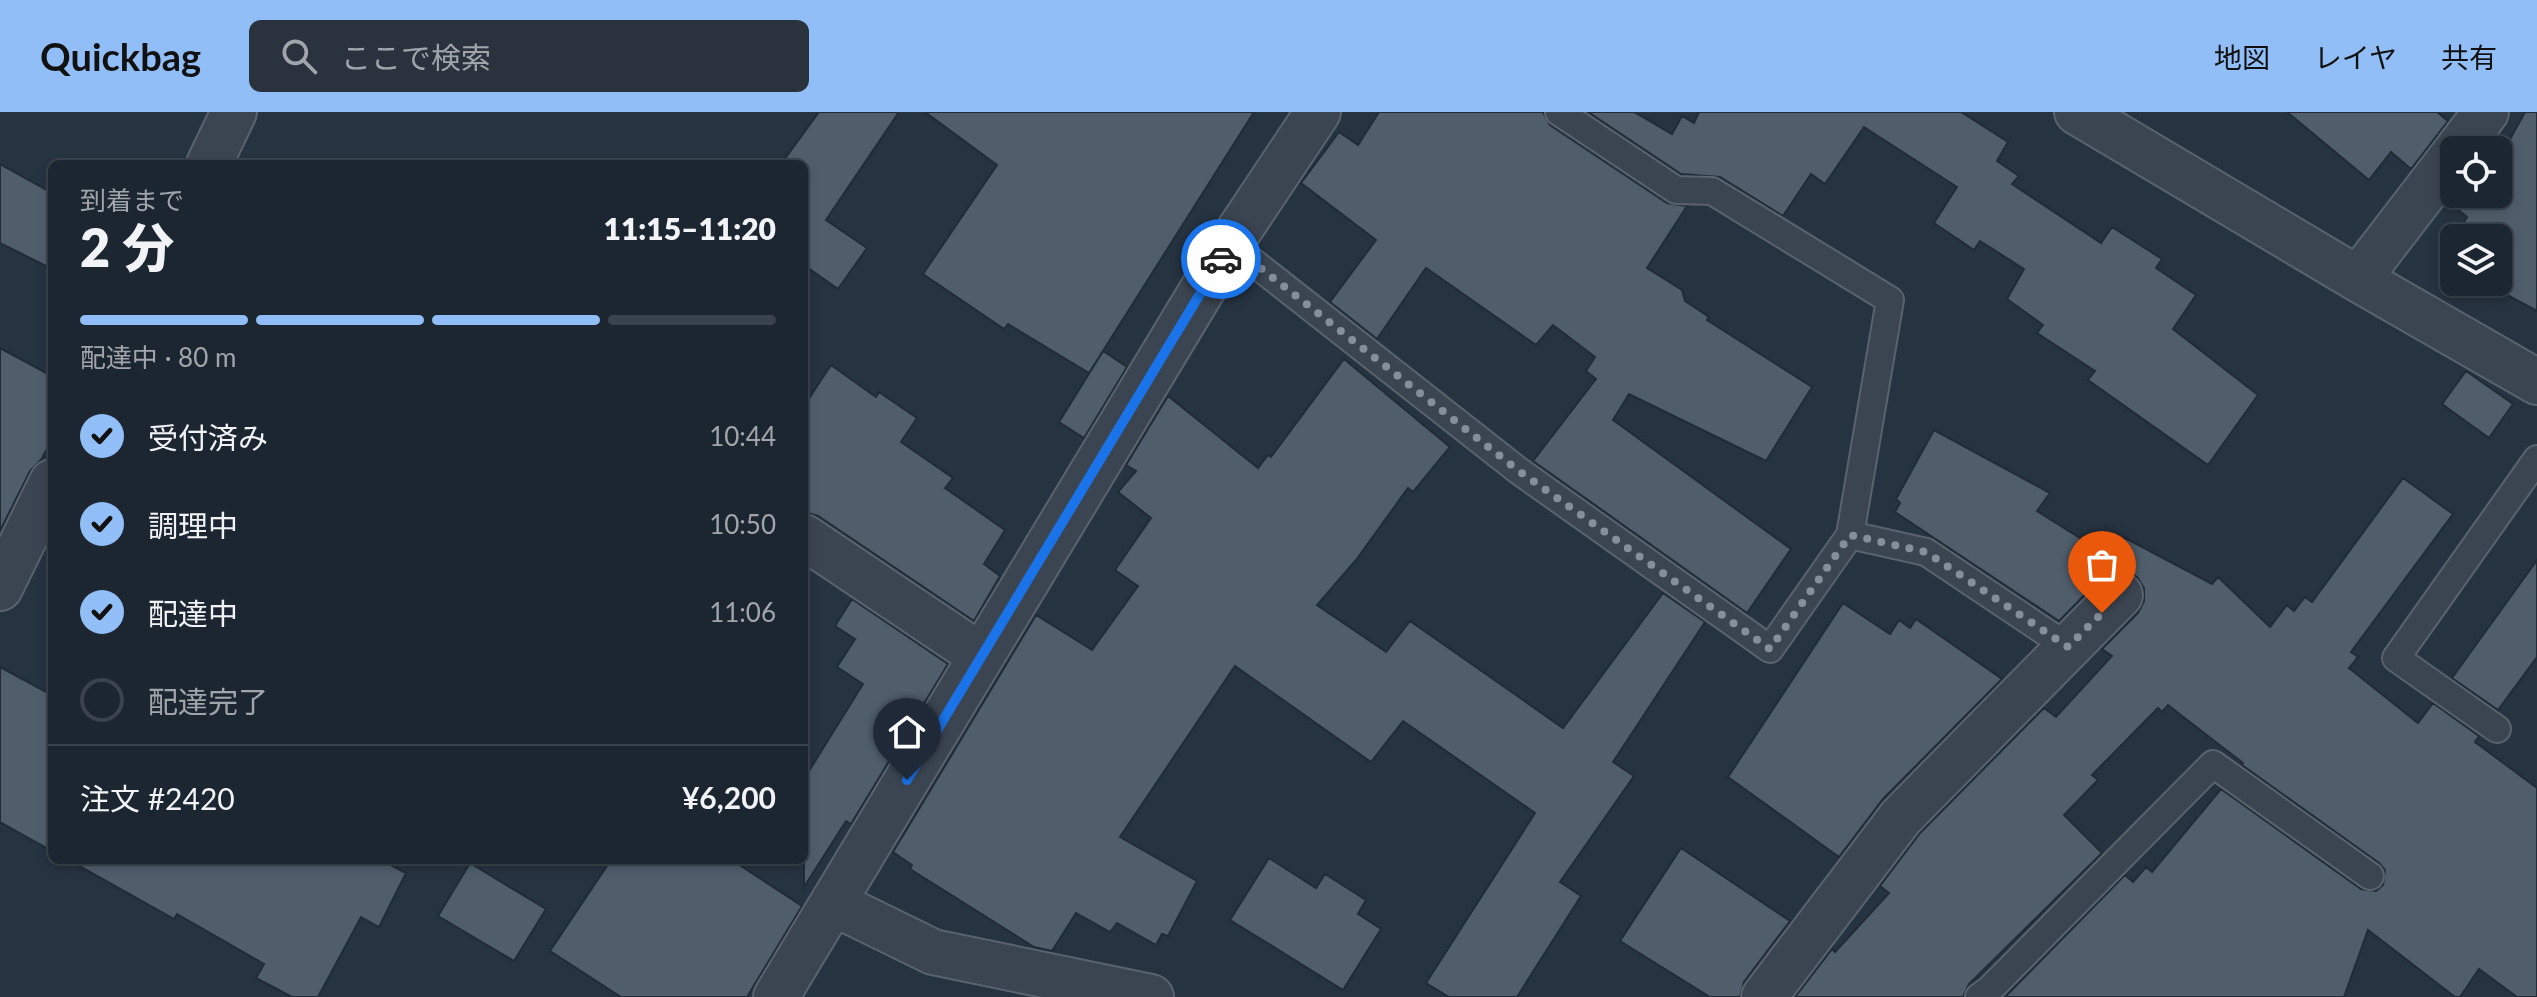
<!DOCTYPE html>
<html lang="ja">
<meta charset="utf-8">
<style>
body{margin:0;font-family:Lato,"Noto Sans JP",sans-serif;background:#29323d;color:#f1f3f6;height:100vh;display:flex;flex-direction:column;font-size:30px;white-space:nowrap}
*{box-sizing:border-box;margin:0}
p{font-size:26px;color:#a0a5ab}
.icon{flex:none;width:44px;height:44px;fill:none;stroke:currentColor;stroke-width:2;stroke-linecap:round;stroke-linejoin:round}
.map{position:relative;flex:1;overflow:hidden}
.panel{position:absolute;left:48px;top:48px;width:760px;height:704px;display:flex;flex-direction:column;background:#1c2631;border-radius:12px;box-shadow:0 4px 12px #0003,0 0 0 2px #3a434d}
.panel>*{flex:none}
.fabs{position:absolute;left:2440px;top:24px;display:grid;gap:16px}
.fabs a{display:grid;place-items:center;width:72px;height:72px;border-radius:12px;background:#1c2631;box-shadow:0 4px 12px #0003,0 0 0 2px #3a434d;font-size:40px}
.pin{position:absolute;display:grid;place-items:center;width:68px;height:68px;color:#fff;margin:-82px -34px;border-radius:50% 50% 50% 0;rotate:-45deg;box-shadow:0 0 8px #0007}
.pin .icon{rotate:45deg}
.courier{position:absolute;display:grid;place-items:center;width:80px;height:80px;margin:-40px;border:6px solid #1a73e8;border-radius:50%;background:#fff;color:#222;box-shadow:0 2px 10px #0007}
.summary em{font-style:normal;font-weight:800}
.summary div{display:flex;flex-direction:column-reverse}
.summary{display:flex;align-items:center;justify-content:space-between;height:136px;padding:0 32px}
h1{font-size:52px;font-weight:800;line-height:60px}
.bar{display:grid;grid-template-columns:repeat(4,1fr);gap:12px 8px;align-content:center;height:96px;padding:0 32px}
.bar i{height:10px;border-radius:6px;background:#3a434d}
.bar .on{background:#91bef6}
.bar p{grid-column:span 4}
.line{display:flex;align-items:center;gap:20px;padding:0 32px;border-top:2px solid #3a434d}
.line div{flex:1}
ol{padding:0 32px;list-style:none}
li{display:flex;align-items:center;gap:24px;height:88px}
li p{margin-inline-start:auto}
li .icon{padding:8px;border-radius:50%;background:#91bef6;color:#111;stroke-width:4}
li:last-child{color:#a0a5ab}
li i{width:44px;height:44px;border:4px solid #3a434d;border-radius:50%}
header{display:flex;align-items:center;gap:48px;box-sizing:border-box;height:112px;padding:0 40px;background:#91bef6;color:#111}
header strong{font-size:38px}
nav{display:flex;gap:44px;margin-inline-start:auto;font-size:28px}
.search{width:560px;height:72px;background:#29323d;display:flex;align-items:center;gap:20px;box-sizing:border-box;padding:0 28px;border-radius:12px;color:#a0a5ab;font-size:30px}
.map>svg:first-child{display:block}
.building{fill:#505e6c;stroke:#212c38;stroke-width:2}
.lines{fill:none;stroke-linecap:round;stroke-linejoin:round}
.lane-casing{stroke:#58636e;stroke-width:30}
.street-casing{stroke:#58636e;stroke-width:48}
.lane{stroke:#3b4551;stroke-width:26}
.street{stroke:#3b4551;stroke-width:44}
.done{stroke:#848f9b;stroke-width:8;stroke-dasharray:0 14.4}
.route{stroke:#1a73e8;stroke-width:10}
</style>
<header>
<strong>Quickbag</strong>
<div class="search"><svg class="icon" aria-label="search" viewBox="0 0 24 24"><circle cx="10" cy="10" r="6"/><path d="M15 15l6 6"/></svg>ここで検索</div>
<nav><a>地図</a><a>レイヤ</a><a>共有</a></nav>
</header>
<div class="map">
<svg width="2537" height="885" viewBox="0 0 2537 885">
<rect width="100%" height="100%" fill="#263341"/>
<path class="building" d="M819,0H899L826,108L867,136L838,177L804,153V52H781Z
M925,0H1254L1089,261L1008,212L1004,217L923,162L997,53Z
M1379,0H1543L1550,13L1667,91L1687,94L1647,156L1682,178L1685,189L1709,205L1707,208L1812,275L1766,349L1629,282L1613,308L1791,437L1747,501L1533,349L1596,267L1586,259L1595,245L1553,213L1536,233L1426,156L1377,227L1330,190L1376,128L1301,71L1339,20L1358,33Z
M1588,0H1634L1672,22L1682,4L1694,11L1699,0H1961L2008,30L1997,49L2019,64L2012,72L2101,131L2112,115L2162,147L2156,156L2196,183L2173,217L2258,283L2208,353L2088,268L2095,259L2037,221L2043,213L2007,187L2024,157L1980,129L1974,138L1934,111L1957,75L1864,15L1825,72L1811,62L1783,104L1720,65L1681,62Z
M2287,0H2437L2448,9L2411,57L2391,40L2369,68Z
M2525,0H2537V199L2483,170H2498V126H2455L2467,105L2455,95L2465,82H2498V49Z
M0,52L52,81V157L0,131Z
M2454,128V154L2443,148Z
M0,236L52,264V328L41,348L30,359L0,419Z
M1103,239L1127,255L1084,326L1059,310Z
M1344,247L1450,335L1413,380L1408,376L1356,448L1317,493L1386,540L1410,509L1563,616L1663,481L1705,510L1613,650L1634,664L1560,770L1581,784L1517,885H1449L1426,871L1535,701L1403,609L1371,650L1235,554L1120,725L1197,769L1168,824L1162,822L1156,833L1117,811L1110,820L1076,801L1052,839L1034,835L910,757L912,753L893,740L1036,503L1092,538L1138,474L1115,458L1151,406L1118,380L1136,359L1126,353L1168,284L1258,356L1268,343L1271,345Z
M831,253L876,285L879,280L917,306L901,330L953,366L945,376L1005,418L984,452L1000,464L974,509L818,404L804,400V294Z
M2466,259L2513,292L2489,326L2442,292Z
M1934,318L2050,381L2037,399L2107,443L2125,426L2212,472L2218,465L2270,515L2287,493L2294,499L2305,485L2312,490L2403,366L2453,402L2351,540L2358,545L2349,556L2418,611L2433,591L2479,624L2475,630L2537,676V885H2517L2479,857L2460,885H2455L2368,818L2344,885H2005L2125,763L2133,770L2146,755L2152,760L2221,677L2361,777L2376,779L2383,773L2385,758L2379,751L2242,653L2243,651L2168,593L2162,600L2158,596L2092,663L2098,668L2064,703L2102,741L1969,872L1963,885H1795L1832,837L1835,840L1889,781L1880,774L1920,721L2044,596L2056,605L2112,544L2102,537L2138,501L2144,489V476L2137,465L2127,459H2114L2102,465L2059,509L1895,400L1900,391L1896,387Z
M2537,448V545L2498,598L2452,566Z
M852,487L948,552L851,712L846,709L804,775V667L863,572L837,555L855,527L835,514Z
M1843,491L1890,522L1899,508L1910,516L1916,507L2002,567L1883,687L1839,745L1728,665Z
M0,555L52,583V739L0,710Z
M1681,736L1790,809L1744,870L1740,885H1710L1620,829Z
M1269,746L1316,776L1325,762L1366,788L1358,802L1381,817L1343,878L1230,808Z
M69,748H381L406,761L379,815L361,805L318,885H292L256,866L264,852L177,802L174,807Z
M611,748H732L802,794L747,885H621L550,839Z
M470,751L546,797L514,849L438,804Z"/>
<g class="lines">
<g class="lane-casing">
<path id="lane" d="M1559,0L1676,78L1712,79L1890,188L1850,423
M1230,132L1519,359L1770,537L1850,423L1926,440L2068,535
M2497,617L2396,546L2537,347
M1979,885L1989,878L2213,652L2370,764"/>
</g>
<g class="street-casing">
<path id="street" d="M2077,0L2358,167L2537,270
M2457,38L2486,0
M209,52L234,0
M2358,167L2454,42
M804,425L981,544
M0,476L52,370
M833,791L933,840L1151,885
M776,885L1230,132L1318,0
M1764,885L1901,705L2120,483"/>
</g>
<use href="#lane" class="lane"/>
<use href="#street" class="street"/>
</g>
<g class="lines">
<path class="done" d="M1221,147L1230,132L1519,359L1770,537L1850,423L1926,440L2068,535L2102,501"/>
<path class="route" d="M907,668L1221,147"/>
</g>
</svg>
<div class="fabs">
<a><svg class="icon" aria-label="locate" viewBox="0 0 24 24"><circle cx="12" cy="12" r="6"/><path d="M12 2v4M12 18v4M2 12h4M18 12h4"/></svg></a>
<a><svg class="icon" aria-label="layers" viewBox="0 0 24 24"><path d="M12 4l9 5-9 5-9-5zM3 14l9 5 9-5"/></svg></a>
</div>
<div class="pin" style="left:2102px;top:501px;background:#ea580c"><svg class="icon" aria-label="bag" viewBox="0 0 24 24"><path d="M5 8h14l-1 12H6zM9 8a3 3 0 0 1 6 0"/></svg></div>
<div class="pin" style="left:907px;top:668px;background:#1f2937"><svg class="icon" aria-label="home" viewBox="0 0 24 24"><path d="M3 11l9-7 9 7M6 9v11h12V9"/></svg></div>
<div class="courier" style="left:1221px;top:147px"><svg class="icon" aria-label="car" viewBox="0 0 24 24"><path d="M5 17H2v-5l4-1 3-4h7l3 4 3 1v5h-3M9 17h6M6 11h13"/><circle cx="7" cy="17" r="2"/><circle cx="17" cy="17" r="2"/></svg></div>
<section class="panel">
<div class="summary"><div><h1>2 分</h1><p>到着まで</p></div><em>11:15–11:20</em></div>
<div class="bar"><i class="on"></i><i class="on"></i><i class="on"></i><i></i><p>配達中 · 80 m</p></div>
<ol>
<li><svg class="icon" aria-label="check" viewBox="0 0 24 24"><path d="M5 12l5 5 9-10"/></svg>受付済み<p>10:44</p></li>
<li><svg class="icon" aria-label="check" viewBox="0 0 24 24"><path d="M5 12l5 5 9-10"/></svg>調理中<p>10:50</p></li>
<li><svg class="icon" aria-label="check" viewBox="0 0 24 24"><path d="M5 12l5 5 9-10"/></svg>配達中<p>11:06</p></li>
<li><i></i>配達完了</li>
</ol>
<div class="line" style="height:104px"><div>注文 #2420</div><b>¥6,200</b></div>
</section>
</div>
